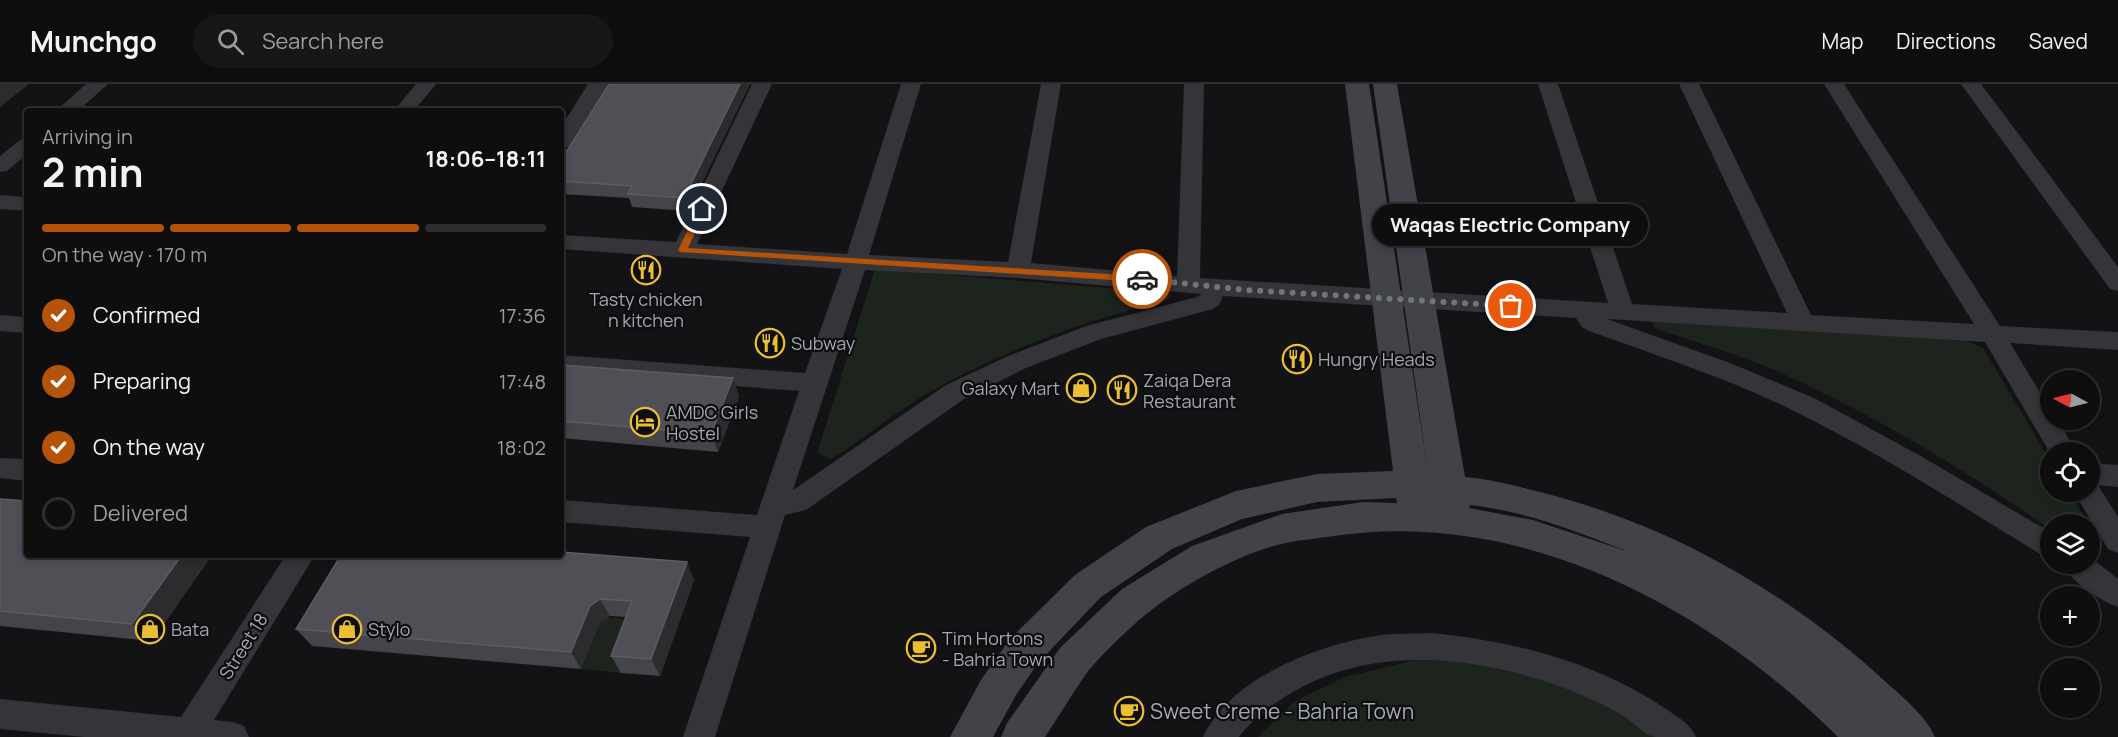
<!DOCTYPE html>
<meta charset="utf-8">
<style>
body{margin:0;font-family:Manrope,sans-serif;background:#171718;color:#f1f3f6;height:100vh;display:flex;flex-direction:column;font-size:22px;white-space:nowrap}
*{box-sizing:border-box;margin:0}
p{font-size:20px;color:#9b9c9e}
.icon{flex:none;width:33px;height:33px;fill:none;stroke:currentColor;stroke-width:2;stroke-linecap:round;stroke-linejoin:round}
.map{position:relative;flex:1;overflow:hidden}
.drawer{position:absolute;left:24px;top:24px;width:540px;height:450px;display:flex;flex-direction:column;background:#0e0e0f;border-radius:6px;box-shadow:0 3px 9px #0003,0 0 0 2px #2e2e2f}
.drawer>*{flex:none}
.needle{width:39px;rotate:277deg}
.buttons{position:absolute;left:2040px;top:286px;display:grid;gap:12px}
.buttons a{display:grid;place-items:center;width:60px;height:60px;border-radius:50%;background:#0e0e0f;box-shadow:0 3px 9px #0003,0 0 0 2px #2e2e2f;font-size:30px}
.pin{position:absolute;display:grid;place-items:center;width:51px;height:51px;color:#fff;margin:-26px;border:3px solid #fff;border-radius:50%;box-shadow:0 2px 6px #0007}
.courier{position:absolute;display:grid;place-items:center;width:60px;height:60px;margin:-30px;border:4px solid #b45309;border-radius:50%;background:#fff;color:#222;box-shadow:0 2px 8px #0007}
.bubble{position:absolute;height:42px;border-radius:21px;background:#0e0e0f;box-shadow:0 3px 9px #0003,0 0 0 2px #2e2e2f;font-size:20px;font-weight:700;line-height:42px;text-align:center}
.head em{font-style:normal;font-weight:700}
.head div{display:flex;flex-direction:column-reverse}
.head{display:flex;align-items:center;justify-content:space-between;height:102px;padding:0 18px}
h1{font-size:39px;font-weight:700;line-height:45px}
.bar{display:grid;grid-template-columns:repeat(4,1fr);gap:9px 6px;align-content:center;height:72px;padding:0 18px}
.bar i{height:8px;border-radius:4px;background:#2e2e2f}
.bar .current{background:#b45309}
.bar p{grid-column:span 4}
ol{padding:0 18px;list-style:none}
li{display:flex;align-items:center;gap:18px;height:66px}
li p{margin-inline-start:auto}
li .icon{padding:6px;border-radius:50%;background:#b45309;color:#fff;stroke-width:4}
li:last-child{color:#9b9c9e}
li i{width:33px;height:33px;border:3px solid #2e2e2f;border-radius:50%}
header{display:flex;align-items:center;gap:36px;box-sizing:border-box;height:84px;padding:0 30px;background:#0e0e0f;border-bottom:2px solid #2e2e2f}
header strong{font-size:28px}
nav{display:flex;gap:33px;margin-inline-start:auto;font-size:21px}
.search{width:420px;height:54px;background:#171718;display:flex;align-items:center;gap:15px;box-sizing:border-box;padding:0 21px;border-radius:33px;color:#9b9c9e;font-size:22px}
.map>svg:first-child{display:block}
.green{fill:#1d241e}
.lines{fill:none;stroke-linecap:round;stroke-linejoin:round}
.street{fill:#343439;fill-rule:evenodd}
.secondary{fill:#424349;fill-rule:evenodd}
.wall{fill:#444449}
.shaded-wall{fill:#2c2c2f}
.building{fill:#4f4f55;stroke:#5c5d64;stroke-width:1.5}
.route{fill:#b45309}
.done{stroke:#71747c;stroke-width:6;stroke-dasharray:0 10.8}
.labels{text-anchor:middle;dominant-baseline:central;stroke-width:4.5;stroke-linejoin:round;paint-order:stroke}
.poi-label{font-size:18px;fill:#a4a8b4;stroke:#0e0e0f;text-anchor:start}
.street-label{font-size:18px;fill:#a4a8b4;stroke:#0e0e0f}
.near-poi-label{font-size:21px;fill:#a4a8b4;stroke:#0e0e0f;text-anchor:start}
</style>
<header>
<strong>Munchgo</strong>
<div class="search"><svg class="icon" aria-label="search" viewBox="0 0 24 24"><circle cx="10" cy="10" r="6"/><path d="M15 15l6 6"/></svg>Search here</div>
<nav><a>Map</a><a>Directions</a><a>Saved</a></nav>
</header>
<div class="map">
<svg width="2118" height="653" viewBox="0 0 2118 653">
<rect width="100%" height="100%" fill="#131214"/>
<path class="green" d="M875,185L1171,209L1170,215C1084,237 1000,267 923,312C891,331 863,356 831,375L817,369Z
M1651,234L1967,257L1983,264L2050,376V408H2069L2089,441H2050V445C1963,385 1872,329 1774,286C1735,269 1694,258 1654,244Z
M603,533L640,536L621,589L581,585Z
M1416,576L1469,577L1555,596L1603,617L1661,653H1258L1295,617L1345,593Z"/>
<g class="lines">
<path class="street" d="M86,0H108L78,27H56Z
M416,0H436L414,27H394Z
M588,0H608L568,63L561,65V43Z
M752,0H772L697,160L847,170L901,0H921L869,171L1008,178L1041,0H1061L1031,179L1177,192L1184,0H1204L1200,194L1608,219L1538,0H1558L1632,220L1787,229L1679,0H1699L1811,231L1974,240L1824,0H1844L2000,242L2118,248V266L2010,259L2050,325V336H2058L2077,369H2050L1985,258L1607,235L1730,279L1814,314L1919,371L2050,448V474L2040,470C1960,421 1881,370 1796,328C1730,295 1658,272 1589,247L1582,243L1576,234L1223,212L1219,221L1213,225L1101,255L1026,284L964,315L806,426L785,431L715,653H683L750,453L561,438V416L757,431L799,307L561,289V271L805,289L842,185L561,165V151L676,158ZM865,186L1018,194L1201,210L1197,213L1086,242L1008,272L946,301L793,406Z
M1961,0H1981L2118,183V207L2110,205Z
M27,54V70L7,87L0,88V72L20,56Z
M0,111L27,113V127L0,125Z
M0,231L27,233V249L0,247Z
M0,374L27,375V397L0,394Z
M2090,379L2118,381V403L2098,401L2118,433V469L2108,465L2074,408H2090Z
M286,471H315L214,636L233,638L244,642L249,653H84L0,645V615L181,633Z
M2090,473L2118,495V523C2100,517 2071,498 2063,480H2090Z
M1432,549C1512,557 1594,577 1663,623C1676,632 1689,638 1696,653C1683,653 1667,653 1655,653C1645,651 1634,639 1625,633C1607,622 1587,613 1567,605C1476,571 1364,558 1279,617C1263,628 1250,638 1239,653H1203C1230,593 1320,560 1381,551C1397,549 1415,550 1432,549Z"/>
<path class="secondary" d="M1345,0H1369L1428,389L1373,0H1397L1465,393C1489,395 1512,401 1536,407C1663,438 1780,503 1877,590C1897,609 1923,627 1935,653H1838C1705,521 1519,422 1327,453C1313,455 1299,456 1286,459C1242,468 1184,500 1149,528C1133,540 1098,574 1086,590C1072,610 1059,632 1045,653H1001L1007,639L1060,564L1122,505L1192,462L1282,430L1363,418L1397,419L1396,414L1317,418L1242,435L1172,465L1101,513L1038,579L1016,611L993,653H950L981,596L1010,555L1075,491L1146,443L1236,407L1317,390L1393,387ZM1470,421C1525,427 1578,448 1629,468L1533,436L1469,424Z"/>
</g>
<path class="wall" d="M609,0H750L688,127L632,123L629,114L561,110V76Z
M561,281L733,294L739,313L718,368L561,354Z
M0,415L212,471L152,557L0,542Z
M694,496L660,592L621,589L611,572L626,533L610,532L600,539L581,585L312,562L296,545Z"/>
<path class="shaded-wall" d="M0,0H29L0,23Z
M740,0H750L688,127L684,114Z
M733,294L739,313L718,368L711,350Z
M182,471H212L152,557L132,540Z
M687,478L694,496L660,592L651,575Z
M600,515L610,532L600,539L581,585L571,568L590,522Z"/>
<path class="building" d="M609,0H740L684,114L628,110L632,102L561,97V76Z
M561,281L733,294L711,350L561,337Z
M0,415L27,417V471H182L132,540L0,527Z
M561,468L687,478L651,575L611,572L632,517L600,515L590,522L571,568L296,545L341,471H561Z"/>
<path class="route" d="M702,122L706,125L688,164L1142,192L1146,195L1142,198L680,168L678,166L698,125Z"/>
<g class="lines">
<path class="done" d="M1142,195L1247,206L1511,222"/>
</g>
<defs>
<g id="restaurant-ring" transform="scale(1.5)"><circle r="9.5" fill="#0e0e0f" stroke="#ebbe34" stroke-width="1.5"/><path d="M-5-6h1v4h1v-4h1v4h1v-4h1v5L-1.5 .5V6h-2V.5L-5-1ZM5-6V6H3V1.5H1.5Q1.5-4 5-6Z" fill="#ebbe34"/></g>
<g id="shop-ring" transform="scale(1.5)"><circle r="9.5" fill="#0e0e0f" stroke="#ebbe34" stroke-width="1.5"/><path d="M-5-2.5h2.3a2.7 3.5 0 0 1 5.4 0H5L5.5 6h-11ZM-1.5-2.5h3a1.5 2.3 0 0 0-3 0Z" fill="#ebbe34"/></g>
<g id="hotel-ring" transform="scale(1.5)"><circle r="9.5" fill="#0e0e0f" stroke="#ebbe34" stroke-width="1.5"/><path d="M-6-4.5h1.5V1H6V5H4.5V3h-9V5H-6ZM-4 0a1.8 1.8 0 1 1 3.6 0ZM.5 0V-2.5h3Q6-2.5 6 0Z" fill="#ebbe34"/></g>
<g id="cafe-ring" transform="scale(1.5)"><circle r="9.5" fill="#0e0e0f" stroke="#ebbe34" stroke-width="1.5"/><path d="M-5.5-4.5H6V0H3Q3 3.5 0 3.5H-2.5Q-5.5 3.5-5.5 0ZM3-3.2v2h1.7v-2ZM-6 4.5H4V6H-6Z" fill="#ebbe34"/></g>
</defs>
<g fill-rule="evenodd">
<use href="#restaurant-ring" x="646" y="186"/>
<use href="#restaurant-ring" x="770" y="259"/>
<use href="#restaurant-ring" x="1297" y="275"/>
<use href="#shop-ring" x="1081" y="304"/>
<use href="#restaurant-ring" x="1122" y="306"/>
<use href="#hotel-ring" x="645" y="338"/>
<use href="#shop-ring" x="150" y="545"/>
<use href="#shop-ring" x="347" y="545"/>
<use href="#cafe-ring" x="921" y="564"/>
<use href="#cafe-ring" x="1129" y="627"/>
</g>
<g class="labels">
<g class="poi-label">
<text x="646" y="215" text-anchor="middle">Tasty chicken<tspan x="646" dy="21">n kitchen</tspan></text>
<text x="791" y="259">Subway</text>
<text x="1318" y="275">Hungry Heads</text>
<text x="1143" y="296">Zaiqa Dera<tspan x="1143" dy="21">Restaurant</tspan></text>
<text x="1060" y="304" text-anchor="end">Galaxy Mart</text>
<text x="666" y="328">AMDC Girls<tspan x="666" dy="21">Hostel</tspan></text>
<text x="171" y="545">Bata</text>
<text x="368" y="545">Stylo</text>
<text x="942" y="554">Tim Hortons<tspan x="942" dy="21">- Bahria Town</tspan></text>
</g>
<g class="street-label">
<text transform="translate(243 562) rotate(-58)">Street 18</text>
</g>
<g class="near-poi-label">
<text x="1150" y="627">Sweet Creme - Bahria Town</text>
</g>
</g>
</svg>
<div class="buttons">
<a><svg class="needle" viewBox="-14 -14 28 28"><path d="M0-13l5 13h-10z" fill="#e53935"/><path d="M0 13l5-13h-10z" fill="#9b9c9e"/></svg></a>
<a><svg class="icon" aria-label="locate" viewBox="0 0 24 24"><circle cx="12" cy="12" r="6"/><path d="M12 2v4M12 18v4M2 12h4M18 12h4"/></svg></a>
<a><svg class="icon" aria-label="layers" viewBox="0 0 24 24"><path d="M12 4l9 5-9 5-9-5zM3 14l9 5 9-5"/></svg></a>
<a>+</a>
<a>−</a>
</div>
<div class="pin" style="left:1511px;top:222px;background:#ea580c"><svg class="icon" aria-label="bag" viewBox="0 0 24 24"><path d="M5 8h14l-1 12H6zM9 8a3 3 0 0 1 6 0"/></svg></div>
<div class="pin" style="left:702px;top:125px;background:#1f2937"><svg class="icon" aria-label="home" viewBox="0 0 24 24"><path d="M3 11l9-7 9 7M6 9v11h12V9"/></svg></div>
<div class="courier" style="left:1142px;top:195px"><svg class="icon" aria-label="car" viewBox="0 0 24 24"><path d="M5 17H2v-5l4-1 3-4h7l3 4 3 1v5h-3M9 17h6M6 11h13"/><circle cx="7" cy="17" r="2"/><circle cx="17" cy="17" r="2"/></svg></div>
<div class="bubble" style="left:1372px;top:120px;width:276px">Waqas Electric Company</div>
<section class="drawer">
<div class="head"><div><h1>2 min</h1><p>Arriving in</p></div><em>18:06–18:11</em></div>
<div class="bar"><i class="current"></i><i class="current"></i><i class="current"></i><i></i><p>On the way · 170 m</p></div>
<ol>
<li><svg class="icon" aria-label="check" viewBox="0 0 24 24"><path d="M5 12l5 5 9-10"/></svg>Confirmed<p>17:36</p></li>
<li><svg class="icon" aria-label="check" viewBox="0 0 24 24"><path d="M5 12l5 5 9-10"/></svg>Preparing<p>17:48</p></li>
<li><svg class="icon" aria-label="check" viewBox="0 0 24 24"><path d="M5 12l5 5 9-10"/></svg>On the way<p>18:02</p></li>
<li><i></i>Delivered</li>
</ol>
</section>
</div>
